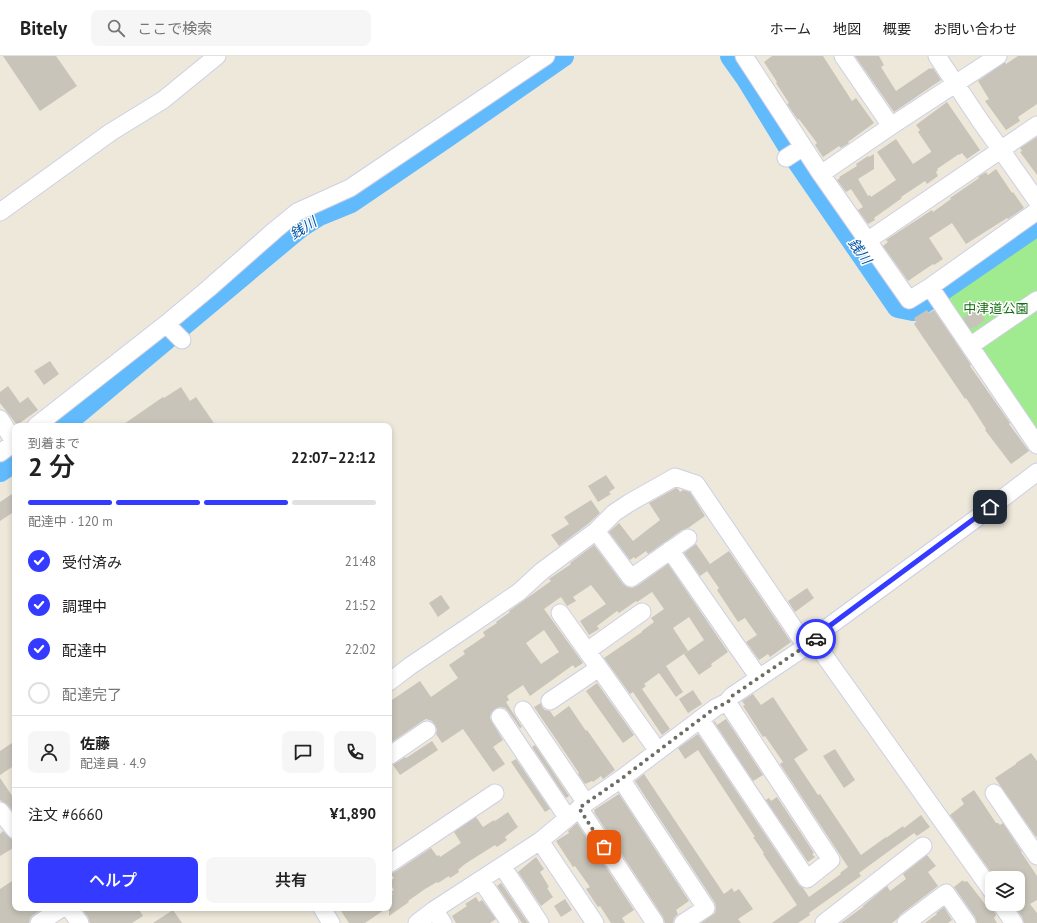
<!DOCTYPE html>
<html lang="ja">
<meta charset="utf-8">
<style>
body{margin:0;font-family:"PT Sans","Noto Sans JP",sans-serif;background:#f6f6f6;color:#222;height:100vh;display:flex;flex-direction:column;font-size:15px;white-space:nowrap}
*{box-sizing:border-box;margin:0}
p{font-size:13px;color:#767676}
.icon{flex:none;width:22px;height:22px;fill:none;stroke:currentColor;stroke-width:2;stroke-linecap:round;stroke-linejoin:round}
.map{position:relative;flex:1;overflow:hidden}
.details{position:absolute;left:12px;top:367px;width:380px;height:488px;display:flex;flex-direction:column;background:#fff;border-radius:8px;box-shadow:0 2px 6px #0003}
.details>*{flex:none}
.buttons{position:absolute;left:985px;top:815px;display:grid;gap:8px}
.buttons a{display:grid;place-items:center;width:40px;height:40px;border-radius:8px;background:#fff;box-shadow:0 2px 6px #0003;font-size:20px}
.pin{position:absolute;display:grid;place-items:center;width:34px;height:34px;color:#fff;margin:-17px;border-radius:8px;box-shadow:0 2px 6px #0006}
.courier{position:absolute;display:grid;place-items:center;width:40px;height:40px;margin:-20px;border:3px solid #343aff;border-radius:50%;background:#fff;color:#222;box-shadow:0 1px 5px #0007}
.overview em{font-style:normal;font-weight:600}
.overview div{display:flex;flex-direction:column-reverse}
.overview{display:flex;align-items:center;justify-content:space-between;height:68px;padding:0 16px}
h1{font-size:26px;font-weight:600;line-height:30px}
.bar{display:grid;grid-template-columns:repeat(4,1fr);gap:6px 4px;align-content:center;height:48px;padding:0 16px}
.bar i{height:5px;border-radius:3px;background:#e0e0e0}
.bar .active{background:#343aff}
.bar p{grid-column:span 4}
.line{display:flex;align-items:center;gap:10px;padding:0 16px;border-top:1px solid #e0e0e0}
.line div{flex:1}
.round{display:grid;place-items:center;flex:none;width:42px;height:42px;border-radius:8px;background:#f6f6f6}
ol{padding:0 16px;list-style:none}
li{display:flex;align-items:center;gap:12px;height:44px}
li p{margin-inline-start:auto}
li .icon{padding:4px;border-radius:50%;background:#343aff;color:#fff;stroke-width:4}
li:last-child{color:#767676}
li i{width:22px;height:22px;border:2px solid #e0e0e0;border-radius:50%}
.primary-button{display:flex;gap:8px;margin-top:auto;padding:8px 16px}
.primary-button a{flex:1;height:46px;border-radius:8px;background:#343aff;color:#fff;font-size:16px;font-weight:600;line-height:46px;text-align:center}
.primary-button a+a{background:#f6f6f6;color:#222}
header{display:flex;align-items:center;gap:24px;box-sizing:border-box;height:56px;padding:0 20px;background:#fff;border-bottom:1px solid #e0e0e0}
header strong{font-size:19px}
nav{display:flex;gap:22px;margin-inline-start:auto;font-size:14px}
.search{width:280px;height:36px;background:#f6f6f6;display:flex;align-items:center;gap:10px;box-sizing:border-box;padding:0 14px;border-radius:8px;color:#767676;font-size:15px}
.map>svg:first-child{display:block}
.green{fill:#a0ea8f}
.lines{fill:none;stroke-linecap:round;stroke-linejoin:round}
.river{stroke:#60bafb;stroke-width:22}
.building{fill:#c8c4b9;fill-rule:evenodd}
.minor-casing{stroke:#cecfe4;stroke-width:19}
.minor{stroke:#fff;stroke-width:17}
.done{stroke:#6e6c67;stroke-width:4;stroke-dasharray:0 7.2}
.route{stroke:#343aff;stroke-width:5}
.labels{text-anchor:middle;dominant-baseline:central;stroke-width:3;stroke-linejoin:round;paint-order:stroke}
.park-label{font-size:13px;fill:#166d12;stroke:#fff}
.water-label{font-size:14px;font-style:italic;fill:#0053a6;stroke:#fff}
</style>
<header>
<strong>Bitely</strong>
<div class="search"><svg class="icon" aria-label="search" viewBox="0 0 24 24"><circle cx="10" cy="10" r="6"/><path d="M15 15l6 6"/></svg>ここで検索</div>
<nav><a>ホーム</a><a>地図</a><a>概要</a><a>お問い合わせ</a></nav>
</header>
<div class="map">
<svg width="1037" height="867" viewBox="0 0 1037 867">
<rect width="100%" height="100%" fill="#ede8d9"/>
<path class="green" d="M1037,175V381L940,242Z"/>
<g class="lines">
<path class="river" d="M731,0L746,21L797,104L898,251L913,254L1037,169
M62,370L300,171L319,159L351,146L445,82L563,0
M0,415L15,405"/>
</g>
<path class="building" d="M3,0H56L77,30L40,55Z
M772,0H823L852,45L856,42L874,67L848,86L849,87L841,92L839,90L823,101L815,89L817,87L799,63L798,64L787,48L789,47L776,27L777,26L764,6Z
M855,0H879L884,9L881,11L896,35L930,12V13L933,12L941,24L894,56Z
M1018,0H1037V48L1018,61L1020,65L1006,74L985,45L989,43L978,25L1005,6L1006,8Z
M947,46L980,94L967,103L962,97L959,99V98L937,113L938,114L936,116L938,120L927,128L925,125L901,141L902,142L874,162L875,164L868,168L858,154L863,151L851,133L846,136L837,124L840,122L839,121L857,110L856,108L868,100L869,101L874,98V113L858,123L868,140L870,139L871,141L896,124L877,96L896,83L913,108L931,96V95L918,76L920,74L916,69Z
M1037,81V119L1020,96L1022,95L1020,92Z
M996,113L1012,137L1013,136L1024,152L1008,163L1007,162L966,188L952,167L929,182L943,203L934,209L933,208L908,225L883,190L888,186L886,184L932,154L933,156L951,143L950,142L979,122L978,121L986,116L988,119Z
M979,250L985,258L982,260L985,264L974,272V271L970,273L963,262Z
M927,254L929,257L934,254L971,309L970,310L1010,367L1009,368L1029,395L1011,408L985,374L986,373L966,342L965,343L914,268L916,266L914,262Z
M50,305L59,318L44,329L34,315Z
M8,330L20,347L28,341L38,354L17,369L0,347V336Z
M181,331L190,345L196,341L216,370H121L163,341L164,342Z
M606,419L615,432L609,436L611,438L598,446L588,430Z
M676,432L678,433L680,436L683,434L690,436L705,460L688,472L682,474L648,498L646,495L635,503L634,501L630,504L609,476L619,467L633,485L660,464L649,447Z
M15,436V455L0,465V446Z
M591,444L600,457L589,467L559,490L551,479L569,468L564,461Z
M696,488L710,508L729,495L791,586L770,601L768,598L759,604L746,586L757,579L745,562L738,566L717,534L719,532L707,515L700,520L684,497Z
M594,489L623,528L627,531L632,532L637,530L668,508L728,596L711,608L712,610L699,619L684,598L704,584L689,561L673,572L688,595L666,610L683,636L676,641L659,617L644,628L646,630L642,633L670,673L662,679L633,636L630,638L604,602L642,576V575L654,566L651,562L664,553L652,536L637,546L636,545L619,557L617,555L597,570L599,573L589,579L580,565L606,548L591,529L573,541L576,545L567,550L561,541L544,553L583,607L575,612L573,609L530,640L523,629L507,640L509,644L506,646L522,671L520,672L508,655L505,652L500,651L495,653L491,657L490,662L492,666L503,684L493,691L505,708L493,716L463,673L442,687L436,678L437,674L435,669L432,665L426,663L421,666L389,688V646L420,625L431,641L458,622L449,609L465,598L463,595L485,580L483,576L497,567L496,566L510,556L509,555L551,525L549,523L571,508L570,507ZM544,574L559,596L541,608L526,587Z
M807,532L814,542L795,556L788,545Z
M441,539L450,552L438,561L429,547Z
M597,627L634,679L623,687L586,635Z
M693,634L702,648L688,657L679,643Z
M753,638L761,649L773,641L808,694L794,703L818,739L820,738L826,747L861,799L886,781V782L903,770L904,772L921,759L930,771L917,780L914,777L889,795L859,817L861,820L809,857L810,859L798,867H772L797,849L763,798L764,797L753,781H755L698,694L685,703L678,692L698,678L799,829L803,832L809,841L841,818L840,817L848,811L780,708L783,706L765,680L763,681L743,650L745,649L742,645Z
M541,647L542,651L545,654L550,655L554,661L569,650L586,675L587,674L615,714L603,723L601,720L593,726L592,725L585,728L578,718L579,717L534,651Z
M726,663L763,719L753,725L714,666L715,665L717,669Z
M15,685V709L0,719V695Z
M432,685L438,694L400,719L393,709L405,701L406,702Z
M535,689L569,740L566,742L532,691Z
M835,693L855,724L844,732L823,700Z
M1031,697L1037,705V780L1036,781L995,722L1016,708V707Z
M516,703L550,753L545,756L511,706Z
M644,718L724,838L732,832L734,836L739,833L753,853L738,863L741,867H701L711,860L715,857L716,852L715,847L635,725Z
M0,722L15,744V758L8,749L0,744Z
M974,734L996,767H998L1000,769L1003,767L1022,796H1021L1037,820V844L1030,848L1037,857V867H1024L1022,861L1013,848H1018V822H995L950,759L964,748L961,743Z
M619,738L689,845L676,854L678,858L674,862L673,867H665L663,861L594,756H595L594,754Z
M777,741L814,797L812,798L815,801L808,806L765,743L766,744L769,742L771,745Z
M508,756L518,771L505,781L507,784L497,791L495,789L465,808L458,814L459,816L450,822L449,820L438,827L437,826L425,833L408,845L409,846L389,860V841L393,838L391,836L394,834L389,826L394,822L391,818L395,816L431,792L437,800L439,799L440,801L461,787L454,776L476,761L483,771L494,764L495,765Z
M577,767L634,854L622,862L625,867H611L600,850L598,851L586,833L590,831L575,810L573,811L556,785L569,777L568,775Z
M3,775L11,783L15,784V791L0,800V778Z
M927,799L936,810L928,816L938,830L900,859L897,863L892,867H841L863,851V850L887,830L890,835L906,823L903,818Z
M536,801L544,813L540,816L549,831L547,832L553,841L541,850L518,816Z
M15,823V852H44L33,859L30,862L29,867H0V833Z
M963,824L964,826L967,825L985,848H991L993,853L996,859L994,862L997,867H977L975,861L954,831Z
M501,827L528,867H522L497,830Z
M476,841L479,846L482,844L496,863L490,867H456L452,860L467,850L465,848Z
M565,843L572,854L561,861L554,850Z
M944,851L952,864L948,867H925L937,858L936,857Z
M81,852H138L143,860L132,867H90L88,861Z
M339,852H387L365,867H349Z
M173,854L182,867H153Z"/>
<g class="lines">
<g class="minor-casing">
<path id="minor" d="M744,0L821,118L909,244L930,231L1037,155
M843,0L891,70
M937,0L981,66L1001,94L1037,145
M786,102L803,91
M821,118L891,70L998,0
M0,156L111,76L163,44L217,0
M867,185L1037,69
M930,231L1037,389
M166,268L182,284
M970,290L1037,244
M0,363L15,387
M36,370L166,268L208,233L275,174L297,156L350,132L546,0
M0,397L15,386
M596,475L631,522L688,482
M670,494L759,622
M560,557L658,695
M814,585L992,835
M587,595L642,556
M389,626L410,610L468,571L519,536L542,515L596,475L614,457L629,447L675,421L696,428L806,590
M550,645L599,612
M523,654L586,747
M500,661L567,761
M700,663L807,823L831,804L727,646
M389,700L427,674
M621,723L706,852L683,867
M994,737L1037,800
M579,752L655,867
M0,755L15,774
M540,785L595,867
M389,808L495,737
M502,810L540,867
M481,824L510,867
M1001,848L1014,867
M69,852L80,867
M322,852L331,867
M434,854L443,867
M39,867L62,852
M417,867L434,854L540,785L586,747L621,723L715,652L727,646L732,640L814,585L828,571L981,459L1037,416
M824,867L923,790
M906,867L946,837L967,867"/>
</g>
<use href="#minor" class="minor"/>
</g>
<g class="lines">
<path class="done" d="M604,791L579,752L621,723L715,652L728,646L732,640L816,583"/>
<path class="route" d="M816,583L828,571L990,451"/>
</g>
<g class="labels">
<g class="park-label">
<text x="996" y="252">中津道公園</text>
</g>
<g class="water-label">
<text transform="translate(303 172) rotate(-32)">銭川</text>
<text transform="translate(860 195) rotate(55)">銭川</text>
</g>
</g>
</svg>
<div class="buttons">
<a><svg class="icon" aria-label="layers" viewBox="0 0 24 24"><path d="M12 4l9 5-9 5-9-5zM3 14l9 5 9-5"/></svg></a>
</div>
<div class="pin" style="left:604px;top:791px;background:#ea580c"><svg class="icon" aria-label="bag" viewBox="0 0 24 24"><path d="M5 8h14l-1 12H6zM9 8a3 3 0 0 1 6 0"/></svg></div>
<div class="pin" style="left:990px;top:451px;background:#1f2937"><svg class="icon" aria-label="home" viewBox="0 0 24 24"><path d="M3 11l9-7 9 7M6 9v11h12V9"/></svg></div>
<div class="courier" style="left:816px;top:583px"><svg class="icon" aria-label="car" viewBox="0 0 24 24"><path d="M5 17H2v-5l4-1 3-4h7l3 4 3 1v5h-3M9 17h6M6 11h13"/><circle cx="7" cy="17" r="2"/><circle cx="17" cy="17" r="2"/></svg></div>
<section class="details">
<div class="overview"><div><h1>2 分</h1><p>到着まで</p></div><em>22:07–22:12</em></div>
<div class="bar"><i class="active"></i><i class="active"></i><i class="active"></i><i></i><p>配達中 · 120 m</p></div>
<ol>
<li><svg class="icon" aria-label="check" viewBox="0 0 24 24"><path d="M5 12l5 5 9-10"/></svg>受付済み<p>21:48</p></li>
<li><svg class="icon" aria-label="check" viewBox="0 0 24 24"><path d="M5 12l5 5 9-10"/></svg>調理中<p>21:52</p></li>
<li><svg class="icon" aria-label="check" viewBox="0 0 24 24"><path d="M5 12l5 5 9-10"/></svg>配達中<p>22:02</p></li>
<li><i></i>配達完了</li>
</ol>
<div class="line" style="height:72px"><a class="round"><svg class="icon" aria-label="person" viewBox="0 0 24 24"><circle cx="12" cy="8" r="4"/><path d="M4 21q1-7 8-7t8 7"/></svg></a><div><b>佐藤</b><p>配達員 · 4.9</p></div><a class="round"><svg class="icon" aria-label="chat" viewBox="0 0 24 24"><path d="M4 5h16v11H9l-5 4z"/></svg></a><a class="round"><svg class="icon" aria-label="phone" viewBox="0 0 24 24"><path d="M5 4h4l2 5-3 2q2 4 5 5l2-3 5 2v4C11 20 4 13 5 4z"/></svg></a></div>
<div class="line" style="height:52px"><div>注文 #6660</div><b>¥1,890</b></div>
<div class="primary-button"><a>ヘルプ</a><a>共有</a></div>
</section>
</div>
